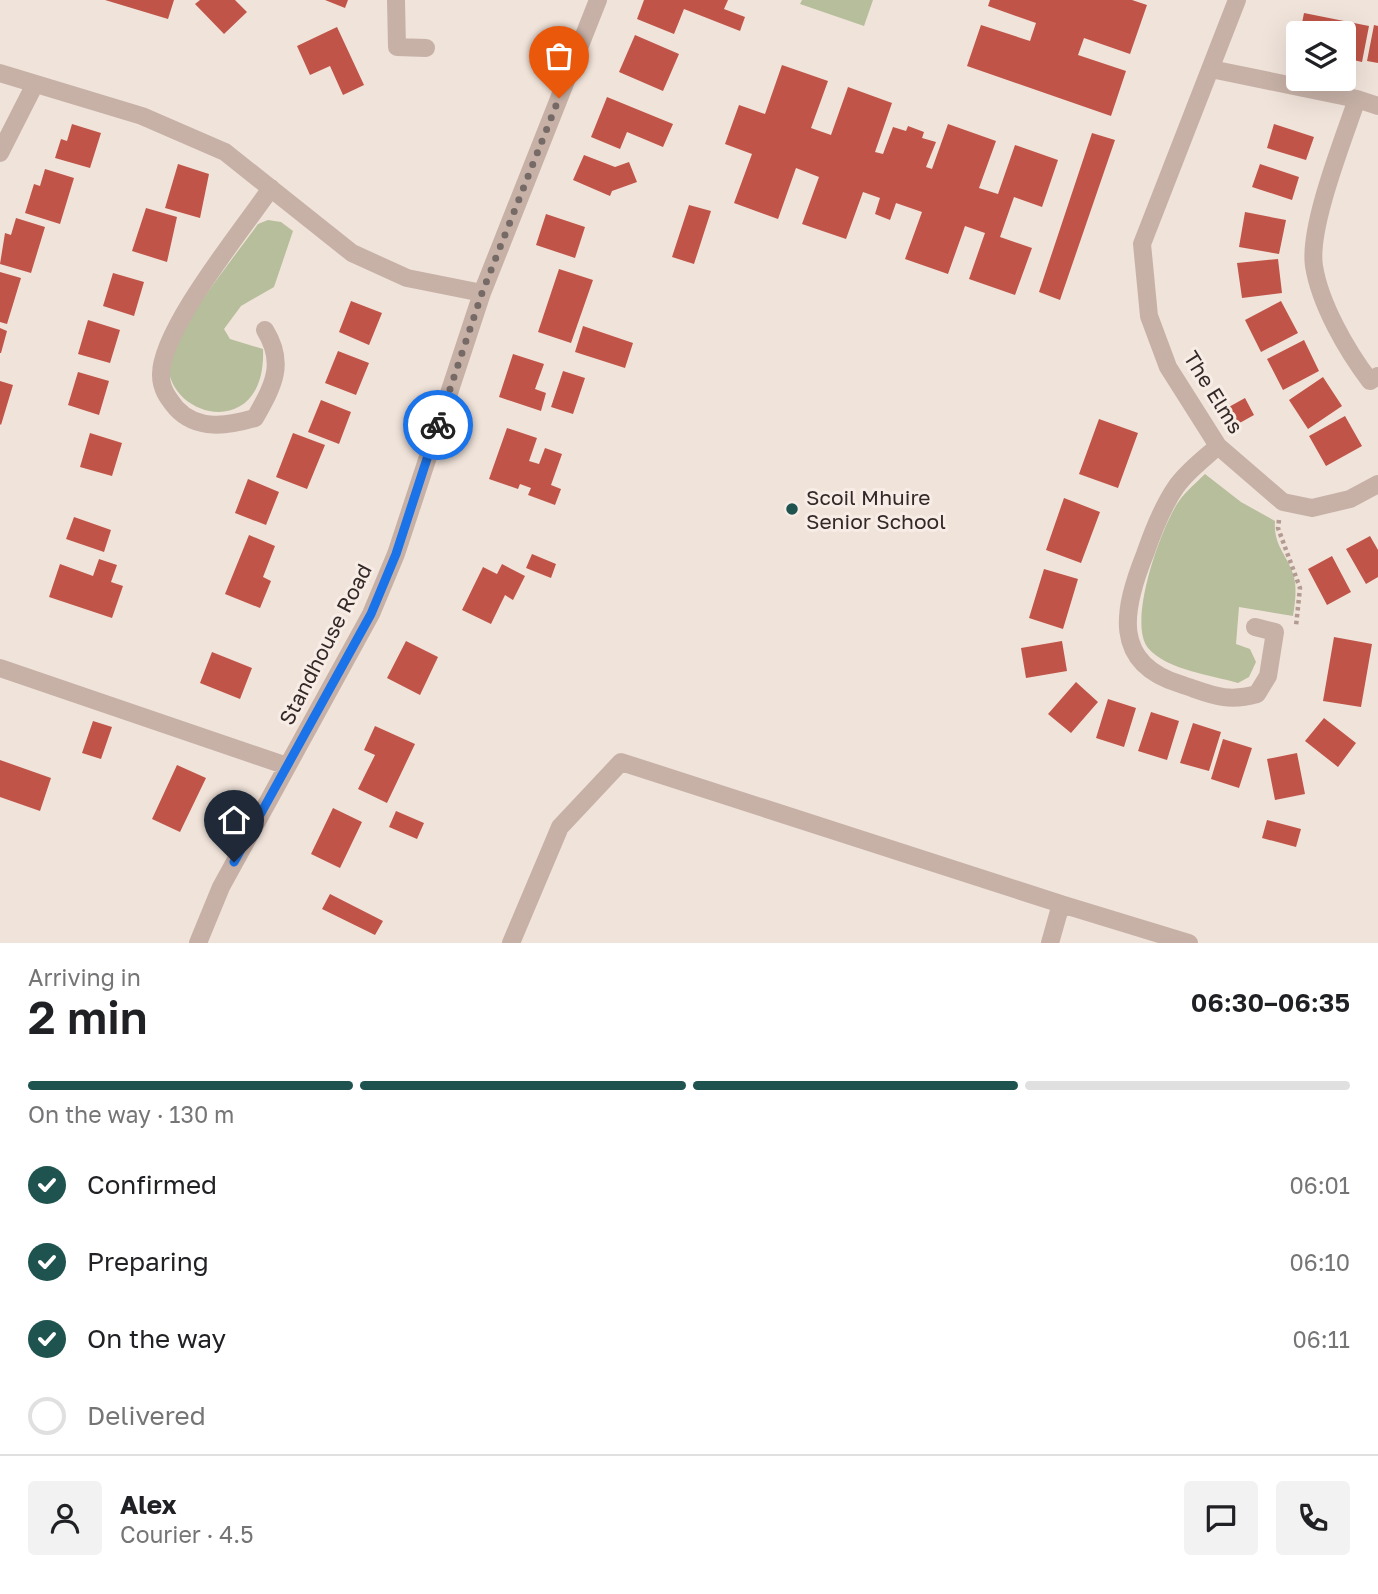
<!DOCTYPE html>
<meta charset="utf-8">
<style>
body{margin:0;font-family:"Golos Text",sans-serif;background:#f2f2f2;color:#202124;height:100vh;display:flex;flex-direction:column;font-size:26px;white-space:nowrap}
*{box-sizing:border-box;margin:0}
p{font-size:23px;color:#757577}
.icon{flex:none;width:38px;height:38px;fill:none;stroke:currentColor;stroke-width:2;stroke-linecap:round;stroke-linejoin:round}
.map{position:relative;height:943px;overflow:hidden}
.details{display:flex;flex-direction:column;background:#fff;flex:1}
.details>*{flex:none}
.buttons{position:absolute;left:1286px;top:21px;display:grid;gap:14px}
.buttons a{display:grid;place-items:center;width:70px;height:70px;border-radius:7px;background:#fff;box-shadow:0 7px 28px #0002;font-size:35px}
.pin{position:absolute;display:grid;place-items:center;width:60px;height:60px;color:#fff;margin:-72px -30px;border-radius:50% 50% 50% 0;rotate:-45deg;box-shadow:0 0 7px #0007}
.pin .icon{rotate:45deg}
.courier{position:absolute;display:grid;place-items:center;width:70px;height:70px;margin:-35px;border:5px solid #1a73e8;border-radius:50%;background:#fff;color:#222;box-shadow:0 2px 9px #0007}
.headline em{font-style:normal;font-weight:600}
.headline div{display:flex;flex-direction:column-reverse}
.headline{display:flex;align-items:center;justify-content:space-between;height:119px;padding:0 28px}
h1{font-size:46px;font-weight:600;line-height:52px}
.bar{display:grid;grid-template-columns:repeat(4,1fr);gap:10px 7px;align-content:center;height:84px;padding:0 28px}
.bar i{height:9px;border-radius:5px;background:#e0e0e0}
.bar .current{background:#1f534f}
.bar p{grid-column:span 4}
.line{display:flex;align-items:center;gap:18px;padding:0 28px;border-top:2px solid #e0e0e0}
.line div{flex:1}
.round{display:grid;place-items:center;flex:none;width:74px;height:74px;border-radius:7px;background:#f2f2f2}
ol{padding:0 28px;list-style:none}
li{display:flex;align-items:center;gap:21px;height:77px}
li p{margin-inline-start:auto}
li .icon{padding:7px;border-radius:50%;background:#1f534f;color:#fff;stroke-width:4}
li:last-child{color:#757577}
li i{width:38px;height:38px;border:4px solid #e0e0e0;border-radius:50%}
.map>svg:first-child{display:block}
.green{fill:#b7be9b}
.building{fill:#c05448}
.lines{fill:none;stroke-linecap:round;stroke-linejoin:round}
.path{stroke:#b39b91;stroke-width:4.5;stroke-dasharray:3.5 3.5;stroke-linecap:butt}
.street{stroke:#c7b1a7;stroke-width:18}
.done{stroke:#766a66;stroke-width:7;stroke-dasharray:0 12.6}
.route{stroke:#1a73e8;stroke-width:9}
.poi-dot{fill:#1f534f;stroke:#f8ede6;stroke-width:2.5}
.labels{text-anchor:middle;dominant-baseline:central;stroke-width:6;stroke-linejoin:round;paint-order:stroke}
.street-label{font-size:21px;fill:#342927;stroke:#f8ede6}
.poi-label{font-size:21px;fill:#342927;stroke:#f8ede6;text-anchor:start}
</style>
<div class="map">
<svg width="1378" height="943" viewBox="0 0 1378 943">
<rect width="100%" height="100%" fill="#f0e3da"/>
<path class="green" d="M802,0H873L864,26L800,4Z
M268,220L281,222L293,231L274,287L241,306L224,329L230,339L263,349C267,441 168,420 168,363C168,340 241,248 258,224Z
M1205,474L1241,502L1275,521C1273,546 1288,555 1294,577C1297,590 1295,603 1293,616L1239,607L1236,644L1250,649L1256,662L1249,677L1238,683C1211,675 1167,670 1148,648C1127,622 1161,527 1179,501C1186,491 1197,482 1205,474Z"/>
<path class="building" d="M105,0H174L168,19Z
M200,0H235L247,12L224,34L195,4Z
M325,0H348L345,8Z
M644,0H728L724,9L745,17L740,31L684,9L674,34L637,19Z
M990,0H1132L1147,5L1130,54L1084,38L1078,55L1126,71L1111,116L967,66L981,25L1030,41L1036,23L988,6Z
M1304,13L1369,26L1362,62L1344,58V33H1300Z
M1374,25L1378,26V63L1367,61Z
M337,27L364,85L343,95L330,66L310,75L297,46Z
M635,35L679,54L663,91L619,72Z
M782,65L828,81L811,128L831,135L848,87L892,103L875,152L883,154L893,127L906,131L908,126L924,132L922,138L936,142L926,167L932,169L948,124L996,141L979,188L998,194L1015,145L1058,160L1042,207L1014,197L1000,237L1032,248L1015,295L969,279L985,233L965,226L948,274L905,259L922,212L896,203L890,220L875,214L880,198L863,192L846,239L802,224L819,177L796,168L778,219L734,203L752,154L725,144L739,105L765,114Z
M607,97L673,124L663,147L627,132L620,149L591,137Z
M72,124L101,133L90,168L55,158L61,139L67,141Z
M1274,124L1314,137L1306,160L1267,148Z
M1092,133L1115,140L1060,300L1039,292Z
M584,155L615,167L629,162L637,182L612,191L610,196L573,180Z
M178,164L209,174L200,218L165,208Z
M1260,164L1299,177L1292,200L1252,187Z
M45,169L74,178L60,224L25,213L34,184L40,186Z
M689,205L711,211L694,264L672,257Z
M146,208L177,217L167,262L132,251Z
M1245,212L1286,220L1279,254L1239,247Z
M546,214L585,227L575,258L536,245Z
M16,218L45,227L31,273L0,264L5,233L11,235Z
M1278,259L1282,293L1242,298L1237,263Z
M559,269L593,280L571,343L538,332Z
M0,272L21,278L7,324L0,322Z
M113,273L144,282L134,316L103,306Z
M351,301L382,313L369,345L339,332Z
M1281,301L1298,333L1261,352L1245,320Z
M88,320L120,330L110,363L78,354Z
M583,326L633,343L625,368L575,352Z
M0,328L7,331L1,353H0Z
M1304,340L1319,371L1283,390L1267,359Z
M338,351L369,363L356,395L325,383Z
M513,354L544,364L535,389L546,393L541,411L499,397Z
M563,371L585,378L573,414L551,407Z
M78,372L109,381L99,415L68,405Z
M1323,377L1342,406L1308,429L1289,400Z
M0,381L13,385L1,425L0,424Z
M1245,398L1254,415L1236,425L1227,408Z
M321,400L351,412L339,444L308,432Z
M1345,416L1362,446L1326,466L1309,436Z
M1099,419L1138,433L1118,488L1079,474Z
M507,428L537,438L529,461L539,464L545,448L562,454L551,485L561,489L555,505L528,495L531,488L520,484L518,489L489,479Z
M90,433L122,443L112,476L80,467Z
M293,433L325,445L307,489L276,477Z
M248,479L279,492L266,525L235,513Z
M1064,498L1100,512L1081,563L1046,550Z
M74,517L111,530L104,552L66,539Z
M249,535L275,546L263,577L271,581L260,608L225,594Z
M1370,536L1378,550V577L1366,584L1346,549Z
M532,554L556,564L551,578L526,568Z
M1332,556L1351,592L1327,605L1308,569Z
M99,559L117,565L111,582L123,586L112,618L49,597L60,564L93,576Z
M502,564L525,576L513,600L505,595L491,624L462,610L483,567L497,574Z
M1044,569L1078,579L1063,629L1029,618Z
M1334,637L1372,644L1361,707L1323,701Z
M406,641L438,657L420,695L387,678Z
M1062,641L1067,671L1026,678L1021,648Z
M212,652L252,668L240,699L200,683Z
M1076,682L1098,702L1071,733L1048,714Z
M1108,699L1136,708L1124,747L1096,738Z
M1151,712L1179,721L1167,760L1138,751Z
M1324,718L1356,743L1338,767L1305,741Z
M93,721L112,727L101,759L82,753Z
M1193,723L1221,732L1209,771L1180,763Z
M375,726L415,744L387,803L358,789L375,755L364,750Z
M1223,739L1252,748L1239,788L1211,779Z
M1297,753L1305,794L1275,800L1267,759Z
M0,760L51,778L40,811L0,797Z
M177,765L206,778L180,832L152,819Z
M333,808L362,822L340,868L311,854Z
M396,811L424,823L417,839L389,827Z
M1267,820L1301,829L1296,847L1262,838Z
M330,894L383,921L375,935L322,909Z"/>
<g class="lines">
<path class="path" d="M1279,520L1278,528L1300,588L1296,626"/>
<path class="street" d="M396,0L397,47L426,48
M1237,0L1142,244L1149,316L1168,367L1218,446L1283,502L1312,508L1350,499L1378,484
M1211,69L1357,99L1378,106
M0,73L142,116L225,152L352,253L407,278L482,293
M1357,99C1344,138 1308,227 1314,266C1320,304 1347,351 1370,381L1378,376
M0,153L35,84
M265,330C286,364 273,386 255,418C228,426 197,431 176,408C168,398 161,389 161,375C160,330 244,228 271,188
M1218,446C1205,458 1187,471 1176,487C1162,507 1153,531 1145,554C1123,609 1111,663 1180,684C1211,694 1225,703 1257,694L1268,676L1275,632L1255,627
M0,668L287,766
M198,943L221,887L371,614L396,554L482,293L598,0
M511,943L560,827L621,762L1061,904
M1050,943L1061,904L1189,943"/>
</g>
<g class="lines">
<path class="done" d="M438,425L482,293L559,98"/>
<path class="route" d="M234,862L371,614L396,554L438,425"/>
</g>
<circle class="poi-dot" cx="792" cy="509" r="7"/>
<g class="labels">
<g class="street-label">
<text transform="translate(1214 392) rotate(58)">The Elms</text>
<text transform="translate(325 644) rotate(-63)">Standhouse Road</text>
</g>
<g class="poi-label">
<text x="806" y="497">Scoil Mhuire<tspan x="806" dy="24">Senior School</tspan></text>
</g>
</g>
</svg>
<div class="buttons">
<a><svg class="icon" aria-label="layers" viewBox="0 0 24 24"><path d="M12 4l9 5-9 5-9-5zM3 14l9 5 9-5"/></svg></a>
</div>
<div class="pin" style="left:559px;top:98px;background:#ea580c"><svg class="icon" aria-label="bag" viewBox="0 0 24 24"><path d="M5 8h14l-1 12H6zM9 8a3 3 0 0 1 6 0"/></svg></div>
<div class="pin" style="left:234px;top:862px;background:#1f2937"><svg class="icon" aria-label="home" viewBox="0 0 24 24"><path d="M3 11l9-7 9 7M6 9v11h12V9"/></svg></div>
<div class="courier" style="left:438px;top:425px"><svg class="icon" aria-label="bike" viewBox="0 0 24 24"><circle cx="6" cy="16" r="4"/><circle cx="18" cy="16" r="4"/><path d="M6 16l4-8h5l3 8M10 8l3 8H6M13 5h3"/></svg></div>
</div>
<section class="details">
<div class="headline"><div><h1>2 min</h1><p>Arriving in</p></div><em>06:30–06:35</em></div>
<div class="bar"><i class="current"></i><i class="current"></i><i class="current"></i><i></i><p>On the way · 130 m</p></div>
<ol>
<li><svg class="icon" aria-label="check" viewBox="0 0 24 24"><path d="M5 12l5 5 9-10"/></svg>Confirmed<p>06:01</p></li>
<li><svg class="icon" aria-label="check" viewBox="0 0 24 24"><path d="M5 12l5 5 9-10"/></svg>Preparing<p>06:10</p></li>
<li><svg class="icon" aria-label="check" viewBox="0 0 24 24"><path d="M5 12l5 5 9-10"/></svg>On the way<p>06:11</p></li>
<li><i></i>Delivered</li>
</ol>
<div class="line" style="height:126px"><a class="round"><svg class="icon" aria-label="person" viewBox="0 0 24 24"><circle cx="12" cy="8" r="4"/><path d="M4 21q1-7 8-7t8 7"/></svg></a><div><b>Alex</b><p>Courier · 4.5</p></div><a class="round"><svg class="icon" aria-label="chat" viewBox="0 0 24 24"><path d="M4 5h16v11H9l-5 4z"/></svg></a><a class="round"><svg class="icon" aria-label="phone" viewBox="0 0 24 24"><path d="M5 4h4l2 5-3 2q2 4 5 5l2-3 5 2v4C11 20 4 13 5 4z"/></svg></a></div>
</section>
